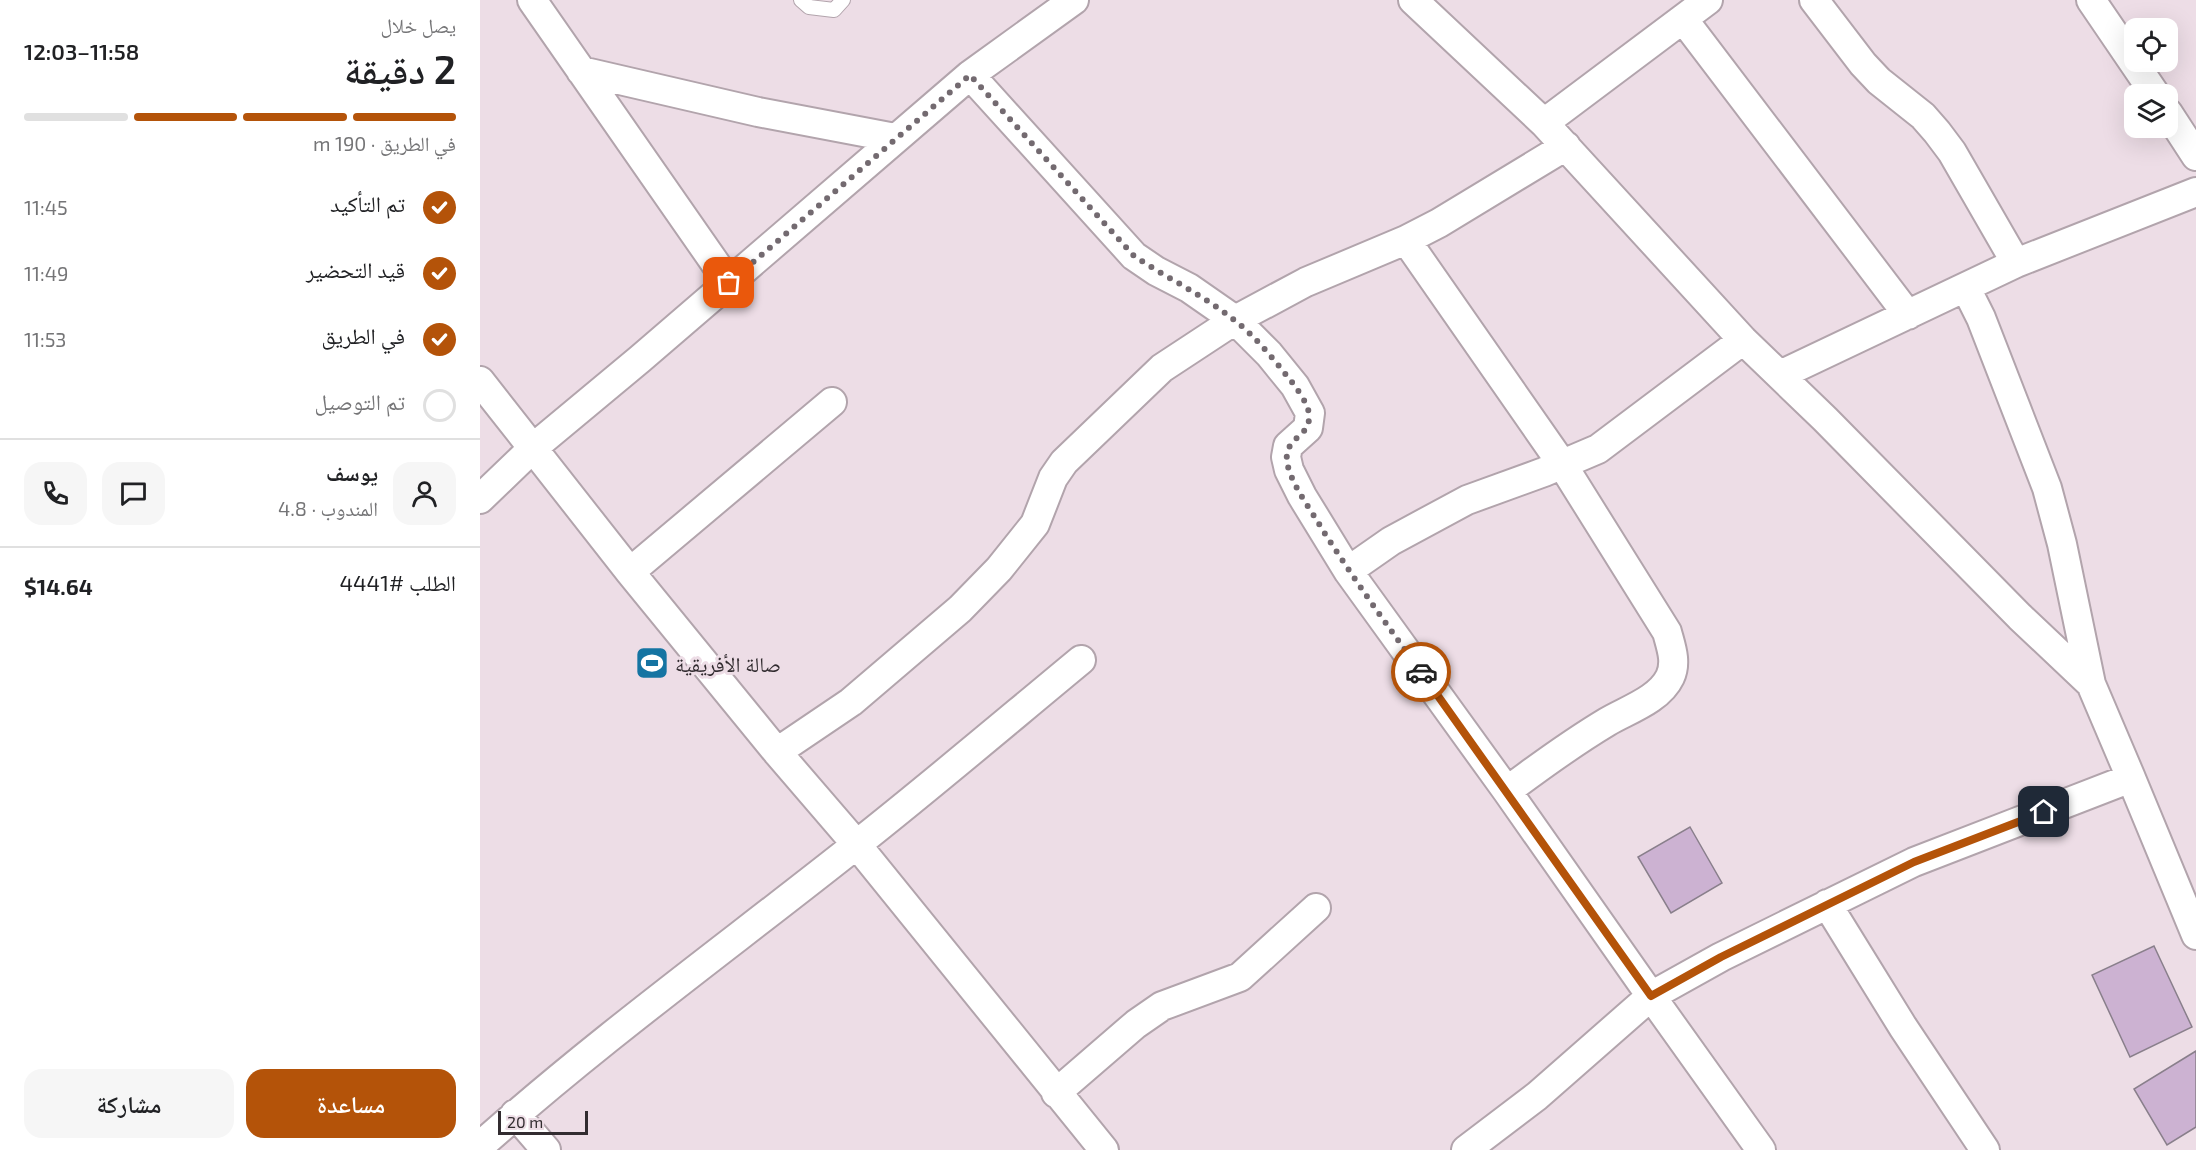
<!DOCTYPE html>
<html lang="ar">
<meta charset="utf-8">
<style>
body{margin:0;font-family:"Exo 2","Noto Naskh Arabic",sans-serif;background:#f6f6f6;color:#202124;direction:rtl;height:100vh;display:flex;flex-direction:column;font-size:22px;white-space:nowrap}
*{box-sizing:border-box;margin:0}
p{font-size:20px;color:#757577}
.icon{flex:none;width:33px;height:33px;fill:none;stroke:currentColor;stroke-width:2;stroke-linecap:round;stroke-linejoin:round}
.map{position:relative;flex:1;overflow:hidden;direction:ltr}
.panel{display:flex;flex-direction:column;background:#fff;width:480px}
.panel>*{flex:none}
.controls{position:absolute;left:1644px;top:18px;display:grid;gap:12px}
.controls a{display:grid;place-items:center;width:54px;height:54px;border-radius:12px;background:#fff;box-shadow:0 6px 24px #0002;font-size:30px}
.scale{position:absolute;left:18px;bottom:15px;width:90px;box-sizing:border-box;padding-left:6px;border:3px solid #322c30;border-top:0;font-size:16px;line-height:21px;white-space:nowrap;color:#322c30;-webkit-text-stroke:4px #eddde6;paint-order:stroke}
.pin{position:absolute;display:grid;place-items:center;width:51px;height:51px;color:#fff;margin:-26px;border-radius:12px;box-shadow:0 3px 9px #0006}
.courier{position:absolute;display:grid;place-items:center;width:60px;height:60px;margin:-30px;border:4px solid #b45309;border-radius:50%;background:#fff;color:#222;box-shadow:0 2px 8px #0007}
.headline em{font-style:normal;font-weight:600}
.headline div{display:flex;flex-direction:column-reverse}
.headline{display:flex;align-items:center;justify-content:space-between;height:102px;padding:0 24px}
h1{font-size:39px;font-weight:600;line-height:45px}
.bar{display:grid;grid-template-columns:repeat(4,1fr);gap:9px 6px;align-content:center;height:72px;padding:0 24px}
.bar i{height:8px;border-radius:4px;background:#e0e0e0}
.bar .current{background:#b45309}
.bar p{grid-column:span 4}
.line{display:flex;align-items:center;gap:15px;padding:0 24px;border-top:2px solid #e0e0e0}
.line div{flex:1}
.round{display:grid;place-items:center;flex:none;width:63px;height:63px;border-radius:18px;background:#f6f6f6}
ol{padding:0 24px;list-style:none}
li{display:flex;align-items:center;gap:18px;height:66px}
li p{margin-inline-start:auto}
li .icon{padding:6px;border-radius:50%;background:#b45309;color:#fff;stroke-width:4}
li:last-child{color:#757577}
li i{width:33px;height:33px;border:3px solid #e0e0e0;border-radius:50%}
.cta{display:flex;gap:12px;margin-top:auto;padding:12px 24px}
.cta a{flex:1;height:69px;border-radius:18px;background:#b45309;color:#fff;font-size:24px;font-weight:600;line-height:69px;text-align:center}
.cta a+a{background:#f6f6f6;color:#202124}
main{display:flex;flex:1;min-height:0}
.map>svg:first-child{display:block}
.building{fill:#ccb2d2;stroke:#897f8b;stroke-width:1.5}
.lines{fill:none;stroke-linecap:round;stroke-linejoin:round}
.lane-casing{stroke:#b2a4ac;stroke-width:16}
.street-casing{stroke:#b2a4ac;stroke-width:32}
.lane{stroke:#fff;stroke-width:14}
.street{stroke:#fff;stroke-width:28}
.done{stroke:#736a70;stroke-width:6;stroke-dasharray:0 10.8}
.route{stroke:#b45309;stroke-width:8}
.labels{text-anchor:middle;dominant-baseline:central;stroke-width:6;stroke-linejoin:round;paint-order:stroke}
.poi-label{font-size:21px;fill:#322c30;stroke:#eddde6;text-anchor:start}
</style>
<main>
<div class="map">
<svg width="1716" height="1150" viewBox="0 0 1716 1150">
<rect width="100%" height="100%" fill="#eddde6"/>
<path class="building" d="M1210,827L1242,883L1191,913L1158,857Z
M1674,946L1712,1027L1650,1057L1612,975Z
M1716,1051V1127L1687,1145L1654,1089Z"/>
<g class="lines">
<g class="lane-casing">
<path id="lane" d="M321,0L329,7L354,10L363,0"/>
</g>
<g class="street-casing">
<path id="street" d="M52,0L249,283
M933,0L1064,123L1263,340L1345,419L1540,617L1611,684L1651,778
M1334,0L1383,64L1399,81L1443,116L1457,132L1472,152L1536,263
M1611,0L1675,94
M1203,19L1428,315
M101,71L278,112L415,138
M490,75L654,256L676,271L709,288L755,320L789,354L815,386L830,413L828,428L808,446L806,457L809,470L822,496L868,571L1027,791L1171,996L1241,957L1434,862L1651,778L1716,935
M1688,113L1716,156
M1064,123L1228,0
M926,240L1082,464L1187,632C1191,647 1197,662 1190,677C1179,700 1147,710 1127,722C1092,743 1059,767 1027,791
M1486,288L1501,318L1567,488L1582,544L1611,684
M1300,375L1536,263L1716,192
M0,381L150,572L297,752L377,845L624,1150
M0,499L53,448L160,359L490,75L594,0
M868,571L911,541L987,500L1064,472L1118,449L1263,340
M150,572L352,402
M297,752L371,702L480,609L519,569L555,524L573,478L584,462L682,368L755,320L826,282L926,240L959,223L1086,146
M1347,904L1423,1027L1505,1150
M576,1093L656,1024L682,1006L760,977L836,908
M35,1114L66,1150
M0,1146C120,1039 250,945 376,845C452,785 526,722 601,660
M986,1150L1057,1096L1171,996L1281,1150"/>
</g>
<use href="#lane" class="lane"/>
<use href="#street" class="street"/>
</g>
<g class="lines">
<path class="done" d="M249,283L490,75L654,256C687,278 723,295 754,320C774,335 791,356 807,376C814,384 829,404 829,415C831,440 798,436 809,470C816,491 831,510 842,529C873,578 907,625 941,672"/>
<path class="route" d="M941,672L1171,996L1241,957L1434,862L1564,812"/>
</g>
<defs>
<g id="stadium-square" transform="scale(1.725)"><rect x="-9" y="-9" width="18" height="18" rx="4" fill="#1574a2" stroke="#eddde6"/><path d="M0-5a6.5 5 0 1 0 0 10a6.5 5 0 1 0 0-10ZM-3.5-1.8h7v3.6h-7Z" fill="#fff"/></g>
</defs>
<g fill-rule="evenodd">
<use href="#stadium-square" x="172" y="663"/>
</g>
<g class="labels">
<g class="poi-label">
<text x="195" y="663">صالة الأفريقية</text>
</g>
</g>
</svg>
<div class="controls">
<a><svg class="icon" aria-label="locate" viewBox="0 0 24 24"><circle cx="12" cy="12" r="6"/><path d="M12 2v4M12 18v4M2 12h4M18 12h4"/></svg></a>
<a><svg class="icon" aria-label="layers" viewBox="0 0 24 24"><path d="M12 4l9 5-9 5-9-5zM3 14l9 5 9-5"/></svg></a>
</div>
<div class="scale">20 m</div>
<div class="pin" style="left:249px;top:283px;background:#ea580c"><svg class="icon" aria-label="bag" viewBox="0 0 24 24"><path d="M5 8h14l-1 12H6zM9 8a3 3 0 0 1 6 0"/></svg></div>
<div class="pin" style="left:1564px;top:812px;background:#1f2937"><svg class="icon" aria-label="home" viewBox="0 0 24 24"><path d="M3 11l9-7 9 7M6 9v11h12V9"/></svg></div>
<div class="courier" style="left:941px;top:672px"><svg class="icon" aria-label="car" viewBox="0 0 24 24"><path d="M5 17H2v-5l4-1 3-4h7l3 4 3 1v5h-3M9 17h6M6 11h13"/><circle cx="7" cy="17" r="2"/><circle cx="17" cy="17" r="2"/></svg></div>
</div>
<section class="panel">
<div class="headline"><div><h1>2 دقيقة</h1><p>يصل خلال</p></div><em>11:58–12:03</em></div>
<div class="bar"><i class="current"></i><i class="current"></i><i class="current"></i><i></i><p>في الطريق · 190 m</p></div>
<ol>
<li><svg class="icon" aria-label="check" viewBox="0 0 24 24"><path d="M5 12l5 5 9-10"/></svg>تم التأكيد<p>11:45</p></li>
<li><svg class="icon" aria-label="check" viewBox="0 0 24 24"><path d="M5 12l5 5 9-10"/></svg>قيد التحضير<p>11:49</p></li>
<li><svg class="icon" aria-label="check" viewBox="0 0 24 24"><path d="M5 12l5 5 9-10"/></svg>في الطريق<p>11:53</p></li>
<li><i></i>تم التوصيل</li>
</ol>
<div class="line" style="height:108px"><a class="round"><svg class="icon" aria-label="person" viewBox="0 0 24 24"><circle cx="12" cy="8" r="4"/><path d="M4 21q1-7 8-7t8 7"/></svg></a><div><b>يوسف</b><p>المندوب · 4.8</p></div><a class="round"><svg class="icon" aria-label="chat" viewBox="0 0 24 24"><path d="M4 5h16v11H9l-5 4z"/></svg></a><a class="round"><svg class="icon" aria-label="phone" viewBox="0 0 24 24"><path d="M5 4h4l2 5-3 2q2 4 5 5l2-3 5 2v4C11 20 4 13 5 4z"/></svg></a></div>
<div class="line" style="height:78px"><div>الطلب #4441</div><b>$14.64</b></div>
<div class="cta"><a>مساعدة</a><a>مشاركة</a></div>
</section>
</main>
